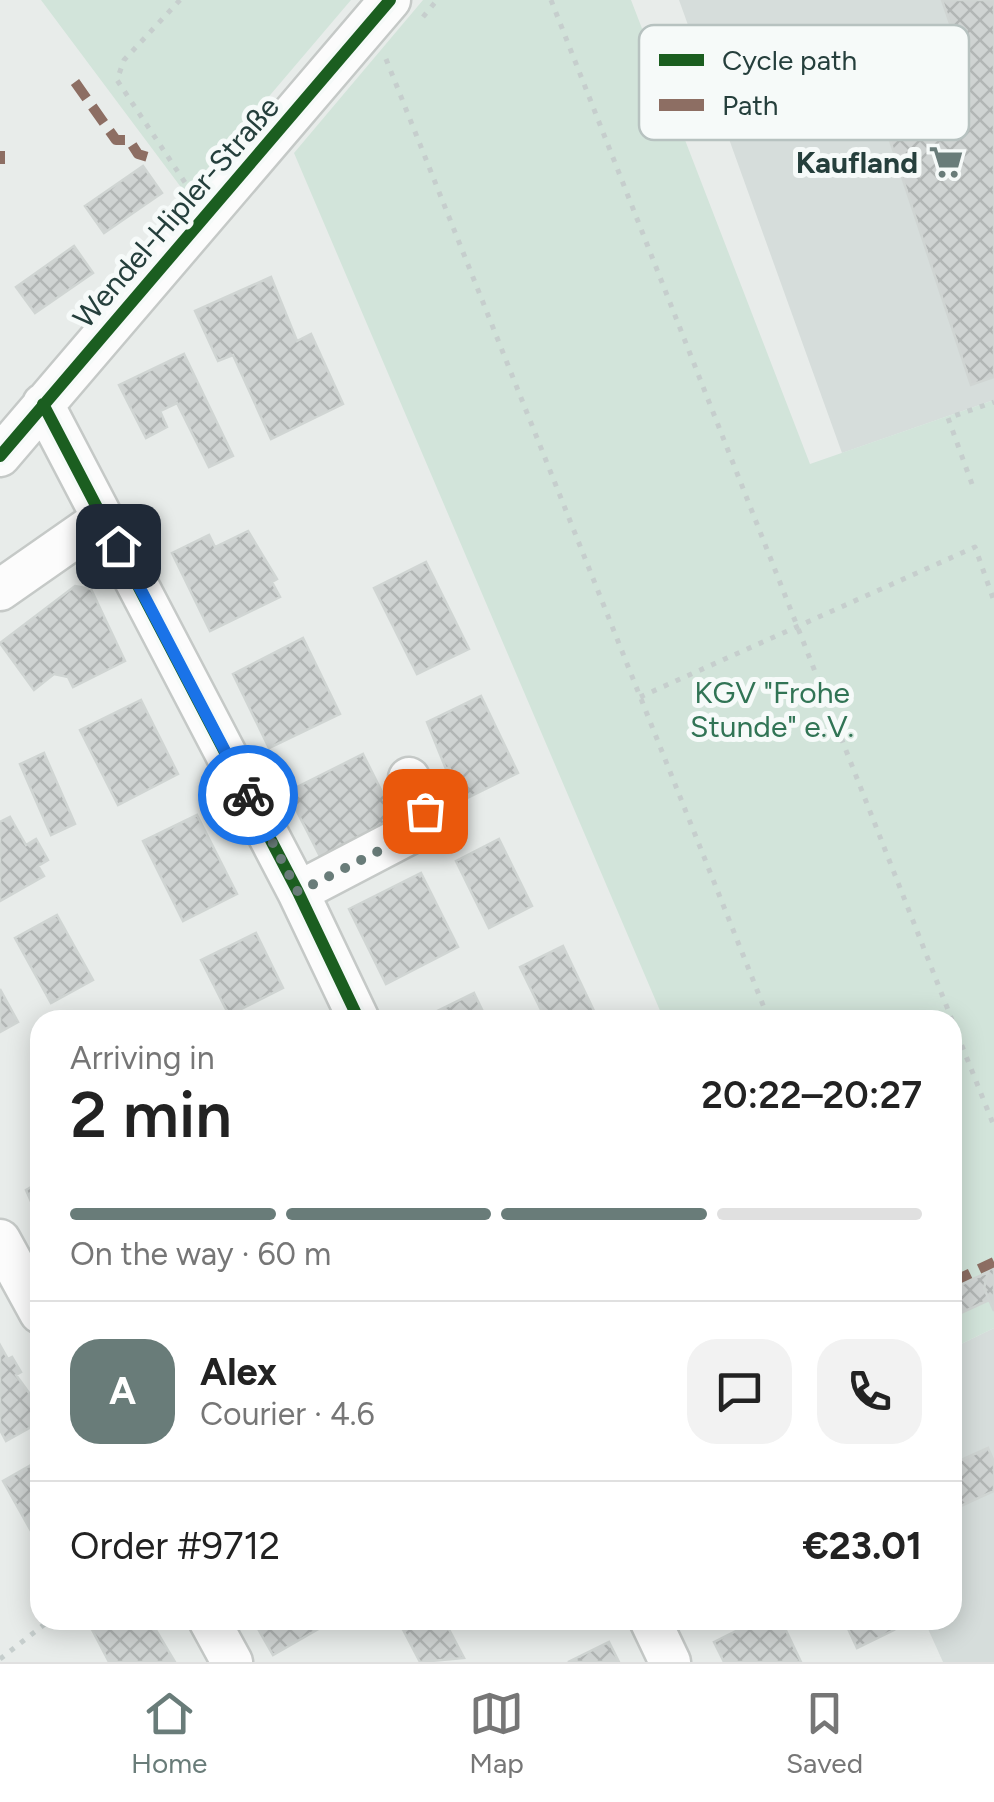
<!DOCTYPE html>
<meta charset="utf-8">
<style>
body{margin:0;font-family:Figtree,sans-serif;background:#f2f2f2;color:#222;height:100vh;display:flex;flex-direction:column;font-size:38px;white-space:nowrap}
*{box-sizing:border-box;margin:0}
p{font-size:32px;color:#767676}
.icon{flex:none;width:55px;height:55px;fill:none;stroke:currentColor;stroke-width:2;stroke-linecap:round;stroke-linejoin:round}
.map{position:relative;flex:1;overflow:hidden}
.details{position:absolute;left:30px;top:1010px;width:932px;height:620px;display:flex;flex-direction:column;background:#fff;border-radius:30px;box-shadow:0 5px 25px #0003}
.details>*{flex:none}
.pin{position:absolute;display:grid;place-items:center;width:85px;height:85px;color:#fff;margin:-42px;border-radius:20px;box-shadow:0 5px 15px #0006}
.courier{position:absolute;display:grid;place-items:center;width:100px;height:100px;margin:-50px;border:8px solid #1a73e8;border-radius:50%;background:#fff;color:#222;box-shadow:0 2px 12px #0007}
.summary em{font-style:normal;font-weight:600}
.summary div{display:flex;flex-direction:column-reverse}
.summary{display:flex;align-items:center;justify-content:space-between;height:170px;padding:0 40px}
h1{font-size:65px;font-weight:600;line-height:75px}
.bar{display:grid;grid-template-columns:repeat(4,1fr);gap:15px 10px;align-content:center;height:120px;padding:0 40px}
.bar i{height:12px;border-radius:8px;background:#e0e0e0}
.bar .selected{background:#697c79}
.bar p{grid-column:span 4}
.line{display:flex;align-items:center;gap:25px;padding:0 40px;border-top:2px solid #e0e0e0}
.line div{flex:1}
.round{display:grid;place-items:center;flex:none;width:105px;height:105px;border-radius:30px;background:#f2f2f2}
.dock{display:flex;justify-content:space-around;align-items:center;height:140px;border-top:2px solid #e0e0e0;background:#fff;font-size:28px;color:#767676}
.dock a{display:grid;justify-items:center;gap:5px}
.dock .selected{color:#697c79}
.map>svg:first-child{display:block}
.built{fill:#d6dddb}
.garden{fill:#d2e4da}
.building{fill:url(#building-cross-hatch);stroke:#d0d5d3;stroke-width:2.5}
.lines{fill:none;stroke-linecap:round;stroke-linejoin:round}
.minor-casing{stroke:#c5c9c7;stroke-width:45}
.path{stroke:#c6cecd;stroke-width:5;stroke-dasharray:5 8;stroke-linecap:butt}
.minor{stroke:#fcfcfc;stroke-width:40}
.quiet{stroke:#8d6e63;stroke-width:10;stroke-dasharray:20 10;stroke-linecap:butt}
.cycleway-casing{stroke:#f6faf9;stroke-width:19}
.cycleway{stroke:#1b5e20;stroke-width:12}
.done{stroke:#697c79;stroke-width:10;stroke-dasharray:0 18}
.route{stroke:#1a73e8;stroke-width:12}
.labels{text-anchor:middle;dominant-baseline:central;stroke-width:10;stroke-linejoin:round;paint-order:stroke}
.poi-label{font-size:30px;font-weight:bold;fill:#253f3c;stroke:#f6faf9;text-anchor:end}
.street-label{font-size:30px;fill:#253f3c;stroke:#f6faf9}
.park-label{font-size:30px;fill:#317455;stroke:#f6faf9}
.key{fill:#f6faf9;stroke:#b7c2c0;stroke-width:2.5}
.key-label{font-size:28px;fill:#253f3c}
</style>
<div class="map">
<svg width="994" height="1662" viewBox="0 0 994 1662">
<defs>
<pattern id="building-cross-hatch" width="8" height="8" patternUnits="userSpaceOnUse" patternTransform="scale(2.5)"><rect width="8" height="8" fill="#cfd3d2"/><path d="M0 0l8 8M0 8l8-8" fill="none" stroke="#b2b6b5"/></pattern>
</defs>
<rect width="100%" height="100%" fill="#e8ecea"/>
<path class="built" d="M679,0H994V400L842,453Z
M994,1328V1662H943L924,1620H952L953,1348Z"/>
<path class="garden" d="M41,0H351L186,194Z
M423,0H631L810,464L994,400V1328L953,1348L952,1020H664L294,153Z"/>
<path class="building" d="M942,0H994V377L971,385L867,71L956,41Z
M143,166L162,193L104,233L85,206Z
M74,246L93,273L35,313L16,287Z
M271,277L297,341L311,334L343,404L271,439L233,355L218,361L195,311Z
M184,354L233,456L209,467L177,403L160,411L167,427L146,438L119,385Z
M248,531L277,579L272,582L280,597L210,631L172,553L209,535L215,547Z
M426,562L469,649L417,674L374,588Z
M75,586L91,589L125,661L73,687L68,677L54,674L34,690L0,643Z
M303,638L340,714L269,748L233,674Z
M481,696L518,773L465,799L449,767L446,769L427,722Z
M141,700L178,774L118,805L80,730Z
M44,753L75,824L51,835L20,764Z
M363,754L401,830L326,868L287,792Z
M197,815L237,894L183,921L143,841Z
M10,817L26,845L36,839L48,860L38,866L44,876L0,901V822Z
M499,839L532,906L489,928L456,861Z
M421,873L458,947L386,984L349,909Z
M57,915L93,980L51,1003L15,938Z
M256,933L283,988L229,1015L201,960Z
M563,946L594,1011L575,1020H546L520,967Z
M0,989L18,1022L0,1032Z
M474,993L487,1020H419Z
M40,1182V1222L26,1190Z
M994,1267V1311L984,1288L989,1270Z
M988,1272L984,1288L989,1300L952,1317V1289Z
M0,1345L8,1359L12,1357L21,1372L16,1375L40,1408V1422L6,1441L0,1430Z
M988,1448L994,1462V1491L952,1510V1464Z
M40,1460V1547L3,1481Z
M87,1620H150L175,1662H109Z
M253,1620H334L273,1655Z
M398,1620H444L464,1658L420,1662Z
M758,1620H781L801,1662H724L714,1642Z
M844,1620H889L894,1630L857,1648Z
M609,1642L619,1662H568Z"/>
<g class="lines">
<g class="minor-casing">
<path id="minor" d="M43,404L298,892L359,1020
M0,456L390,0
M0,590L103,518
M298,892L426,825L409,778
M0,1240L40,1313
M209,1620L232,1662
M650,1620L670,1662"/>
</g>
<path class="path" d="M180,0L124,60L117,80L188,187
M551,0L952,1020
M423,17L437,0
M386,59L769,1020
M972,484L948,418L994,402
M640,697L975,547L994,601
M952,1021L994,1126
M0,1659L50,1620"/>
<use href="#minor" class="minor"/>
<path class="quiet" d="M75,82L116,140H129L138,154L148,157
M0,151V164
M952,1282L994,1262"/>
<g class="cycleway-casing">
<path id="cycleway" d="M43,404L298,892L359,1020
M0,456L390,0"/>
</g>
<use href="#cycleway" class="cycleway"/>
</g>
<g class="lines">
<path class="done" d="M248,795L298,892L416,832L428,821L425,811"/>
<path class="route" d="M118,546L248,795"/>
</g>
<defs>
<g id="supermarket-bare" transform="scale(2.7)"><path d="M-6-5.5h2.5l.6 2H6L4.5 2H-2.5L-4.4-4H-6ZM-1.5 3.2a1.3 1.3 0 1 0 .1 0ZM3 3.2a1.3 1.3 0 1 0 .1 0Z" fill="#697c79" stroke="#f6faf9" stroke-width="2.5" paint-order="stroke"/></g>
</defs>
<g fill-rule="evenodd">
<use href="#supermarket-bare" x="946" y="162"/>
</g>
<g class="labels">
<g class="poi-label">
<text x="918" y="162">Kaufland</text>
</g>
<g class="street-label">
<text transform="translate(176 212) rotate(-49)">Wendel-Hipler-Straße</text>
</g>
<g class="park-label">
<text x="772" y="692">KGV "Frohe<tspan x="772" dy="34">Stunde" e.V.</tspan></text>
</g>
</g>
<rect x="639" y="25" width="330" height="115" rx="15" class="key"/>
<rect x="659" y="54" width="45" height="12" fill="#1b5e20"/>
<rect x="659" y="99" width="45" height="12" fill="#8d6e63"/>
<g class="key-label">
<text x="722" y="70">Cycle path</text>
<text x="722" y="115">Path</text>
</g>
</svg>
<div class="pin" style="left:425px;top:811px;background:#ea580c"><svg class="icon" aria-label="bag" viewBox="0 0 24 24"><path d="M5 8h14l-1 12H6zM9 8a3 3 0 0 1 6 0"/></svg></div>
<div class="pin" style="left:118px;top:546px;background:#1f2937"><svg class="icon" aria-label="home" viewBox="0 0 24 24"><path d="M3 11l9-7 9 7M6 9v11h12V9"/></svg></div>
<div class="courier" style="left:248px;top:795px"><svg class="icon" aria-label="bike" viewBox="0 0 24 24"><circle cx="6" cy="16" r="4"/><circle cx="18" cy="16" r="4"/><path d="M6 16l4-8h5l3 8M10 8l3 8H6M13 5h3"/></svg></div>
<section class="details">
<div class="summary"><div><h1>2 min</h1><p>Arriving in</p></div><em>20:22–20:27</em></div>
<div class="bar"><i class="selected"></i><i class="selected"></i><i class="selected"></i><i></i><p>On the way · 60 m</p></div>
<div class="line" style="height:180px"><b class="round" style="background:#697c79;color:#fff">A</b><div><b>Alex</b><p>Courier · 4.6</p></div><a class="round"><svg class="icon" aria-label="chat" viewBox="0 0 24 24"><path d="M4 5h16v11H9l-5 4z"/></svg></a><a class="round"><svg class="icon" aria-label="phone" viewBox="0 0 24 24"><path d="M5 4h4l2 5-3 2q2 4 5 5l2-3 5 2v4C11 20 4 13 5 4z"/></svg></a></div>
<div class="line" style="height:130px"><div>Order #9712</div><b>€23.01</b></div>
</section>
</div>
<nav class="dock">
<a class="selected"><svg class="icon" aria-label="home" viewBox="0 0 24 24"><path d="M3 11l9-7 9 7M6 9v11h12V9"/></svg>Home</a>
<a><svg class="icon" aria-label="map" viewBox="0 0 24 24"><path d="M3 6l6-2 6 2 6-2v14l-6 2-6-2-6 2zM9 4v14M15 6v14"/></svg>Map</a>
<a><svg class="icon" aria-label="saved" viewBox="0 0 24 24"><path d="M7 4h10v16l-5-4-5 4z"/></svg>Saved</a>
</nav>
